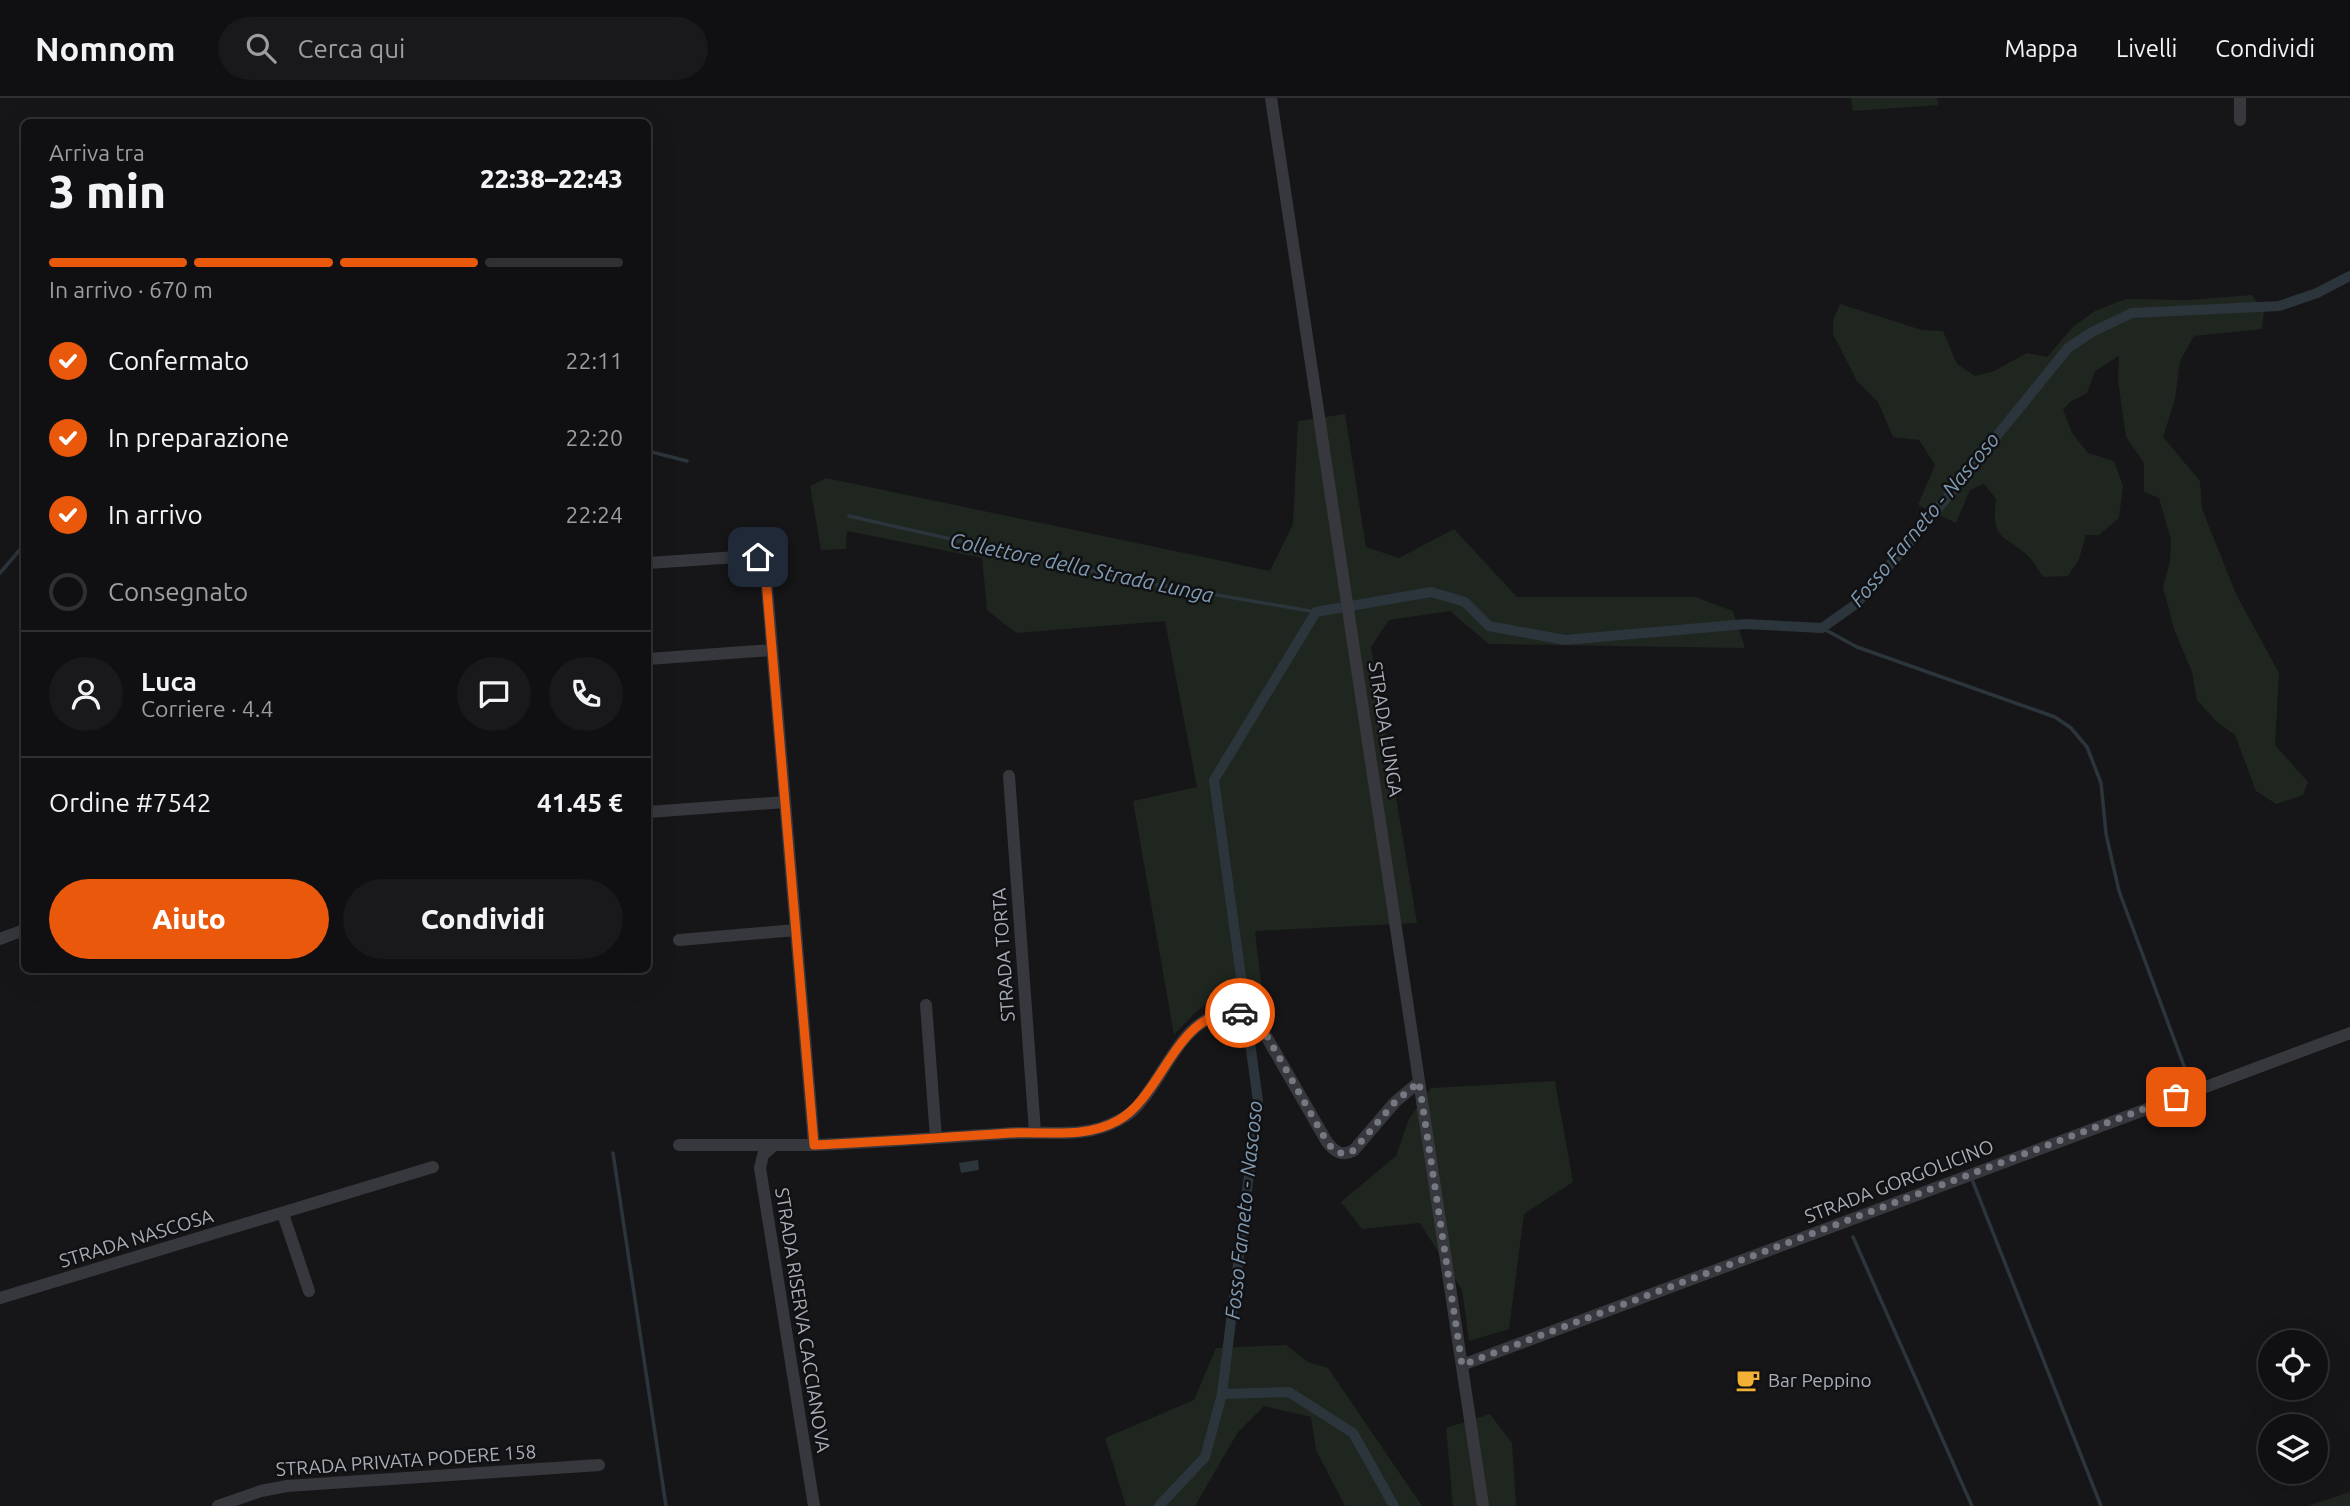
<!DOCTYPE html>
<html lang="it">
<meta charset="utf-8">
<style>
body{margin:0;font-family:Ubuntu,sans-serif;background:#19191b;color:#f1f3f6;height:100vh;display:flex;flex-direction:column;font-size:26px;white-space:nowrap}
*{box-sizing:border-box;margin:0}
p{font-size:23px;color:#9c9d9f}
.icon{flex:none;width:38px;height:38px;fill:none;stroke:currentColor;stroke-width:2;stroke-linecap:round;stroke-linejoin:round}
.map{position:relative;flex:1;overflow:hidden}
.side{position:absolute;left:21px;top:21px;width:630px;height:854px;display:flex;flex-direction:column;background:#101012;border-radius:10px;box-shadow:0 7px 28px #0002,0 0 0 2px #303032}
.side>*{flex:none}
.controls{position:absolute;left:2258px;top:1232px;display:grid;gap:14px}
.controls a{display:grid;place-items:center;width:70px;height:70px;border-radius:50%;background:#101012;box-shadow:0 7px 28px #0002,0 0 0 2px #303032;font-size:35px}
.pin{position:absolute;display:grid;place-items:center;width:60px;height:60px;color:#fff;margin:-30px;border-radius:14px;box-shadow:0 4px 10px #0006}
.courier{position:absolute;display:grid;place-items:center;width:70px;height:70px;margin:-35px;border:5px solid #ea580c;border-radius:50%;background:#fff;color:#222;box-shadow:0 2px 9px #0007}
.headline em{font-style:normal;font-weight:800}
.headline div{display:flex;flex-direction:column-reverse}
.headline{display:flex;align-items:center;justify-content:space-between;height:119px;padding:0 28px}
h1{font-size:46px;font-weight:800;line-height:52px}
.bar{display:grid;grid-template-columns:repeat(4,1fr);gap:10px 7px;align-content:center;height:84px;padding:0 28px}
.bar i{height:9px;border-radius:5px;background:#303032}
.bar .active{background:#ea580c}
.bar p{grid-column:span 4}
.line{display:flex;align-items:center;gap:18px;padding:0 28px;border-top:2px solid #303032}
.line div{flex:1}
.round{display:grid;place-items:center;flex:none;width:74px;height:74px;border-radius:37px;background:#19191b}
ol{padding:0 28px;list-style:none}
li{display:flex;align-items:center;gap:21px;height:77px}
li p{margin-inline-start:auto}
li .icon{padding:7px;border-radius:50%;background:#ea580c;color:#fff;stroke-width:4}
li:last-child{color:#9c9d9f}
li i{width:38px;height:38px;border:4px solid #303032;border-radius:50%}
.button{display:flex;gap:14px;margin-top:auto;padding:14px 28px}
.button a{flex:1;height:80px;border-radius:42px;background:#ea580c;color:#fff;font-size:28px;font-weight:800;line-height:80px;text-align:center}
.button a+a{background:#19191b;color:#f1f3f6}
header{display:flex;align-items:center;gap:42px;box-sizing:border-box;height:98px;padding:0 35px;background:#101012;border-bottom:2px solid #303032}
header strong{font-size:33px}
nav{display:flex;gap:38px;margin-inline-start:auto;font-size:24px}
.search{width:490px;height:63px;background:#19191b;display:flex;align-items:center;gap:18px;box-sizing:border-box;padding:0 24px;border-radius:38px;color:#9c9d9f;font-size:26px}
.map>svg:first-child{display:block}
.green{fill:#1e261f}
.water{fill:#2c353c}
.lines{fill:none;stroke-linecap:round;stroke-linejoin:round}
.stream{stroke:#2c353c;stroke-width:3.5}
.canal{stroke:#2c353c;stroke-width:10}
.street{stroke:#37383d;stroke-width:12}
.done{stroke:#757880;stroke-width:7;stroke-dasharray:0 12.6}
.route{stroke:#ea580c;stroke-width:9}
.labels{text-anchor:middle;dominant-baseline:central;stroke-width:5;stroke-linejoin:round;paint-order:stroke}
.street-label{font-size:19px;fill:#a8adb8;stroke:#111113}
.poi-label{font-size:19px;fill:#a8adb8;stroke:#111113;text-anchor:start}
.water-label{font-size:21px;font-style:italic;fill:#7f9bb3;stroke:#111113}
</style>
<header>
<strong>Nomnom</strong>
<div class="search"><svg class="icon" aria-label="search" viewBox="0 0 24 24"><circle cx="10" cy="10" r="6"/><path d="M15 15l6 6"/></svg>Cerca qui</div>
<nav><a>Mappa</a><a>Livelli</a><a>Condividi</a></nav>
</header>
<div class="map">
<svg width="2350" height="1408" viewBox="0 0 2350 1408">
<rect width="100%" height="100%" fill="#161618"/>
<path class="green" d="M1851,0H1937L1938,7L1853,13Z
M2252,197L2264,214L2262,231L2194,238L2180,263L2175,301L2163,339L2200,383L2202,411L2236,496L2279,575L2275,647L2308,684L2303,697L2276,706L2256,693L2235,637L2216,623L2197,602L2192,574L2174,531L2163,489L2170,463L2171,442L2159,400L2144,394V365L2126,339L2118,283L2119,258L2095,273L2087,295L2070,304L2063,312L2072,335L2088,355L2114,363L2123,388L2119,420L2099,437H2086L2079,461L2068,478L2043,479C2039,473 2035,466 2030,460C2005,434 1991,447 1996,401L1984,386L1970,392L1956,425L1918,407L1935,367L1919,342L1893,339L1878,304L1857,283L1833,236V222L1840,206L1922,232L1943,233L1957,266L1975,278L1994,273L2027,255L2047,259L2074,228L2095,213L2126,201L2190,202Z
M1345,316L1366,449L1399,460L1454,431L1517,499H1695L1733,513L1745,550L1489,546L1450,513L1389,522L1371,549L1417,825L1255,833L1263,901L1258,912C1253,909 1246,902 1239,900C1213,891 1190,920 1174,937L1133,703L1197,689L1165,523L1016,535L987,512L982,460L847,433L846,451L821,452L810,388L826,380L1270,473L1293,426L1298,323Z
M1555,983L1573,1084L1524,1116L1509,1231L1469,1243L1462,1192L1420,1125L1362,1131L1341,1104L1396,1058L1409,1021L1431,990Z
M1286,1247L1308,1264L1328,1270L1422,1408H1345L1316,1352L1311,1319L1264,1308L1238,1334L1195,1408H1126L1105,1340L1194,1302L1216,1250Z
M1490,1316L1512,1345L1516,1408H1453L1446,1330Z
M2350,1394V1408H2307Z"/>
<path class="water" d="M978,1062L979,1072L961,1075L959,1065Z"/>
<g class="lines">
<path class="stream" d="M648,353L687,363
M849,418L1136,483L1316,514
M0,475L24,447
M1822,530L1857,549L2055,619L2071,630L2087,649L2101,685L2106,736L2119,793L2190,984
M613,1055L666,1408
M1973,1084L2101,1408
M1853,1139L1972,1408"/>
<path class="canal" d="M1222,1296L1258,1003L1214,682L1316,514L1431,494L1465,504L1489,528L1565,542L1746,526L1822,530L1856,506L1931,419L2068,250L2092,234L2132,215L2279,208L2317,195L2350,178
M1159,1408L1205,1359L1222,1296L1289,1294L1353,1335L1394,1408"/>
<path class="street" d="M1271,0L1483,1408
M2240,0V22
M648,465L752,458L761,460L765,466L814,1047C881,1044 948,1039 1016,1035C1052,1033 1085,1041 1119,1022C1129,1017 1137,1010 1143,1001C1167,972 1183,922 1225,915C1238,913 1249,917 1259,926L1327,1044C1335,1054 1342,1059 1354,1052L1395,1004L1419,984
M648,561L772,552
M1009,678L1035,1034
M648,714L785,704
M0,841L24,832
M679,842L796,832
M926,907L936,1040
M679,1047H773
M283,1116L309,1193
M0,1200L433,1069
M1462,1267L2350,935
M218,1408L261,1393L287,1388L599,1367
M814,1408L760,1070L763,1057L774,1047H814"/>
</g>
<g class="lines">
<path class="done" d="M1240,915L1254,921L1263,931L1327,1044C1335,1054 1342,1059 1354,1052L1395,1004L1419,984L1462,1267L2176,999"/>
<path class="route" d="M758,459L763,463L765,469L814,1047C880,1044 946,1039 1012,1035C1049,1033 1083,1041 1117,1023C1164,998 1177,908 1240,915"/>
</g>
<defs>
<g id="cafe-bare" transform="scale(1.89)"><path d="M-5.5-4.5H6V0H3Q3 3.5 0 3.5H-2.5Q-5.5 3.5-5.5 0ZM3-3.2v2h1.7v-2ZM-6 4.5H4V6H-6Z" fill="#f2b134" stroke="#111113" stroke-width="2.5" paint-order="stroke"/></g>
</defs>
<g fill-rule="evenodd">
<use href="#cafe-bare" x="1748" y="1282"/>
</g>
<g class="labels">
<g class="street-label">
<text transform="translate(1386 631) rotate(81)">STRADA LUNGA</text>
<text transform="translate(1003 857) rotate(-94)">STRADA TORTA</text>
<text transform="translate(1899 1083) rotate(-21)">STRADA GORGOLICINO</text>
<text transform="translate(136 1140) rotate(-17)">STRADA NASCOSA</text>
<text transform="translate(803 1222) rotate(81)">STRADA RISERVA CACCIANOVA</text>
<text transform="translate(406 1362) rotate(-4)">STRADA PRIVATA PODERE 158</text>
</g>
<g class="poi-label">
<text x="1768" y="1282">Bar Peppino</text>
</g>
<g class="water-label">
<text transform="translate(1924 421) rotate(-50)">Fosso Farneto - Nascoso</text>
<text transform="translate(1082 469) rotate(12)">Collettore della Strada Lunga</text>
<text transform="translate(1243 1112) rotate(-84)">Fosso Farneto - Nascoso</text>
</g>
</g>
</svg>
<div class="controls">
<a><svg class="icon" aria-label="locate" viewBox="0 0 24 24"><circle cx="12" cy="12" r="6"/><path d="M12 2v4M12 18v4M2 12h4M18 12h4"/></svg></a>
<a><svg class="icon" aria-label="layers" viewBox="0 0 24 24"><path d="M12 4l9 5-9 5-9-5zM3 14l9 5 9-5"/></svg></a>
</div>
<div class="pin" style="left:2176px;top:999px;background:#ea580c"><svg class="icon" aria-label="bag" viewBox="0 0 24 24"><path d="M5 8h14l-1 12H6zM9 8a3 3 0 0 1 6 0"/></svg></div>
<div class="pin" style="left:758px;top:459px;background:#1f2937"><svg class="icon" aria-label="home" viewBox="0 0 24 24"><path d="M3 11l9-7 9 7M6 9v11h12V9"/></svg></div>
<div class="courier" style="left:1240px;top:915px"><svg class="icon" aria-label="car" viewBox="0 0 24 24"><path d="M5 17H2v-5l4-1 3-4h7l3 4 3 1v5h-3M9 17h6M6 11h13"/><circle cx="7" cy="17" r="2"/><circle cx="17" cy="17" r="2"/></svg></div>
<section class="side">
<div class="headline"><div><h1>3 min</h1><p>Arriva tra</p></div><em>22:38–22:43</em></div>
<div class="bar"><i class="active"></i><i class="active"></i><i class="active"></i><i></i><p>In arrivo · 670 m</p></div>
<ol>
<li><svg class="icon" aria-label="check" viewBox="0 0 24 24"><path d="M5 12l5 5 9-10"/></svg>Confermato<p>22:11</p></li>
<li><svg class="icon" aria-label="check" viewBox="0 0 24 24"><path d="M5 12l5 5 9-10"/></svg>In preparazione<p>22:20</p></li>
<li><svg class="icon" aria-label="check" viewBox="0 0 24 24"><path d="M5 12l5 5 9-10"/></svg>In arrivo<p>22:24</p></li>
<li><i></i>Consegnato</li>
</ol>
<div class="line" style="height:126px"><a class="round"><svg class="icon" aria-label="person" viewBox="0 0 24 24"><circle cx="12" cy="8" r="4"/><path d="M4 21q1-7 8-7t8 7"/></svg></a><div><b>Luca</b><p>Corriere · 4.4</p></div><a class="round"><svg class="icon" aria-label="chat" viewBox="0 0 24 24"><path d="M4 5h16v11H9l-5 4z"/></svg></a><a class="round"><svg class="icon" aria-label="phone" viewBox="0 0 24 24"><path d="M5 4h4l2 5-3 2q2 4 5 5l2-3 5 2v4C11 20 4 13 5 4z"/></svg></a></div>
<div class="line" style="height:91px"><div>Ordine #7542</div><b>41.45 €</b></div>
<div class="button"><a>Aiuto</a><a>Condividi</a></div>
</section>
</div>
